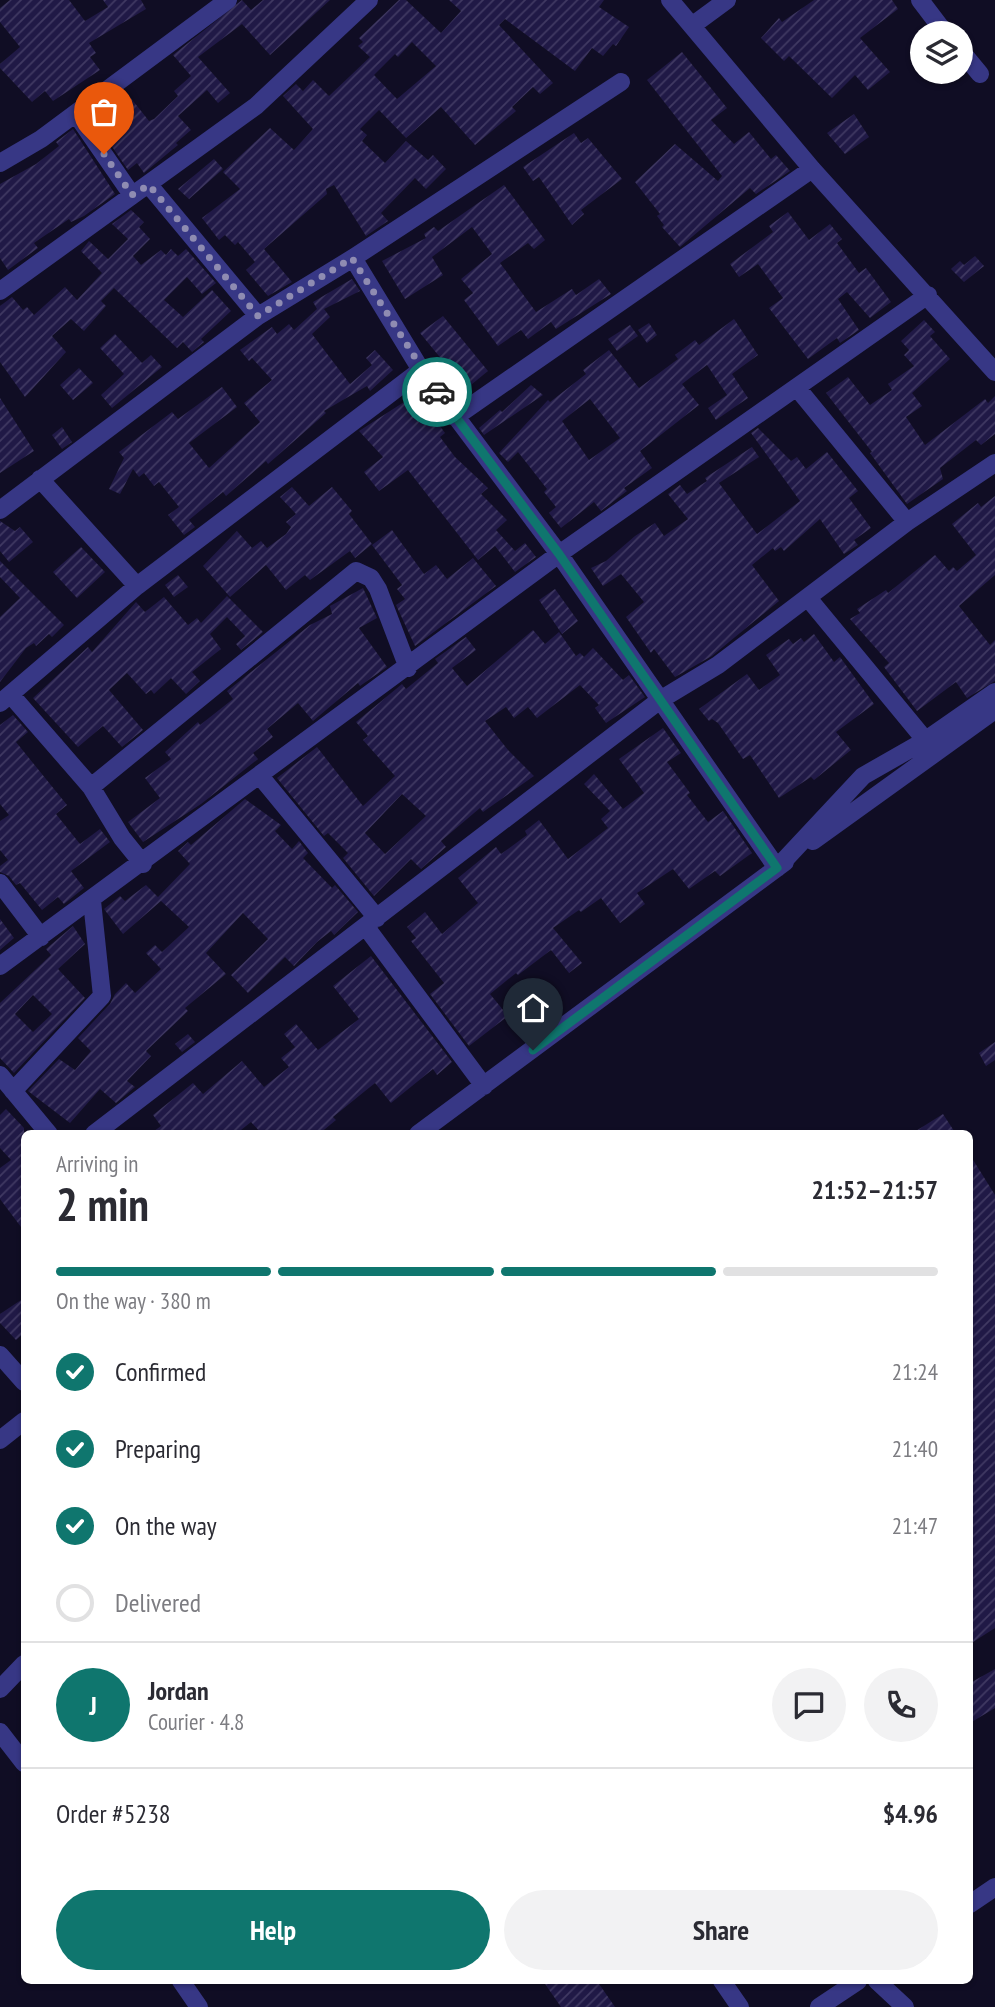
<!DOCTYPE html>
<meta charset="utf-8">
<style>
body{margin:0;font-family:"PT Sans Narrow",sans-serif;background:#f2f2f3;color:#2b2b33;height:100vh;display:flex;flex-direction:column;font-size:26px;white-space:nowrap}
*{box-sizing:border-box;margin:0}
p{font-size:23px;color:#7c7c81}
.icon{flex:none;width:38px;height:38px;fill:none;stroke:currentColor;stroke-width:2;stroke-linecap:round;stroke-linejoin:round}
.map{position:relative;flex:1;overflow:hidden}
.sheet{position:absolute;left:21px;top:1130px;width:952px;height:854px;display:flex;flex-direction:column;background:#fff;border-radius:10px;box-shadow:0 2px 5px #0004}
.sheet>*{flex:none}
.buttons{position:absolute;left:910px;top:21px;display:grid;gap:14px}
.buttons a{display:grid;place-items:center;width:63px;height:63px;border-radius:50%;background:#fff;box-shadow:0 2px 5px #0004;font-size:35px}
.pin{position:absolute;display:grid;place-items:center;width:60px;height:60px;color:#fff;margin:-72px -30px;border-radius:50% 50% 50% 0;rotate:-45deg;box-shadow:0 0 7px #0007}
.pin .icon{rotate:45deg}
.courier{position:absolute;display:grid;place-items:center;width:70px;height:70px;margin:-35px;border:5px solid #0f766e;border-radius:50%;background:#fff;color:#222;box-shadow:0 2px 9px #0007}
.headline em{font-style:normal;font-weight:700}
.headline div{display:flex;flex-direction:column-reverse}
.headline{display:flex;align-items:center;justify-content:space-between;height:119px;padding:0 35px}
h1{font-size:46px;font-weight:700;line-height:52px}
.bar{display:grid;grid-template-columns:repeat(4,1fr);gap:10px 7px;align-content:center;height:84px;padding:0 35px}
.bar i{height:9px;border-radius:5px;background:#e1e1e2}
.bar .active{background:#0f766e}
.bar p{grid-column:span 4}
.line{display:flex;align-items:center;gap:18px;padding:0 35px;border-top:2px solid #e1e1e2}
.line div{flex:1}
.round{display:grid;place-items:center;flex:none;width:74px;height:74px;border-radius:37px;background:#f2f2f3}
ol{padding:0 35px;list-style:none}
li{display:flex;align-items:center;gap:21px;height:77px}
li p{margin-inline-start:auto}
li .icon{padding:7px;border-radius:50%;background:#0f766e;color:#fff;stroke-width:4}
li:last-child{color:#7c7c81}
li i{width:38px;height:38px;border:4px solid #e1e1e2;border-radius:50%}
.button{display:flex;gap:14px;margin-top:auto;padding:14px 35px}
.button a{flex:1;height:80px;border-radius:42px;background:#0f766e;color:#fff;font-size:28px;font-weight:700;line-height:80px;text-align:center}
.button a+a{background:#f2f2f3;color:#2b2b33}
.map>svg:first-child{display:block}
.building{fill:url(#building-hatch);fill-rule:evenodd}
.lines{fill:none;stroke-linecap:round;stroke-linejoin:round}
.minor{stroke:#373785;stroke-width:18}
.done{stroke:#8f8cb2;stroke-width:7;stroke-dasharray:0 12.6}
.route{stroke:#0f766e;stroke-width:9}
</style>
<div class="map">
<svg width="995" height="2007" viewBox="0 0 995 2007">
<defs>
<pattern id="building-hatch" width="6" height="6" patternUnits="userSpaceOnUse" patternTransform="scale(1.75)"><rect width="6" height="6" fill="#201946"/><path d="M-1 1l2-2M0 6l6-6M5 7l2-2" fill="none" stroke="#403962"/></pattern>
</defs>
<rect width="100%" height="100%" fill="#100d24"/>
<path class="building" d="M10,0H69L85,21L108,7L103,0H141L146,9L89,43L96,53L90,57L100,70L53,101L45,91L32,102L0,68V64L20,47L0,22V8Z
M242,0L251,10L263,0H330L270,55L242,24L198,57L230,93L218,103L207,90L178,116L191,130L176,143L178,145L144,173L137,163L128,170L91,116L116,97L122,104L130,97L149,121L154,119L178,96L174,91L191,76L173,55Z
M399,0H406L441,33L461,11L449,0H604L599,7L629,27L616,46L613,44L603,56L592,48L575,71L505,19L499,25L553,83L540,94L533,87L512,107L516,111L475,145L441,107L406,138L379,110L360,129L367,135L362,141L385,163L406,141L428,160L433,155L446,169L426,189L415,178L381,213L388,221L366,236L334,185L326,189L327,194L264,249L292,282L268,296L246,270L255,262L238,242L235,245L225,235L219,240L202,218L240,189L223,172L270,128L294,150L313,129L283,96L296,84L303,91L313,80L329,96L370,57L358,46L363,42L359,38ZM412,42L436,66L397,99L374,75L395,54L398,57Z
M814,0H892L898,9L860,38L890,72L868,90L855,75L832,98L789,56L784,61L761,38L779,18L782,22Z
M682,52L727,108L711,120L734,144L749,132L771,159L776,155L790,171L756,194L750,188L680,247L662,227L664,225L657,216L660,214L635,182L675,144L718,181L722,176L647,80Z
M854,114L869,137L845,154L827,133Z
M73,129L115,194L84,216L71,222L69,219L34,243L38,248L8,270L0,258V184L36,164L59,146L56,142Z
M574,133L581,143L588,138L622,179L581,210L584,214L572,225L539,177L533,181L523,167Z
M214,159L223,169L189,199L178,189Z
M504,185L545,240L534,249L528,243L500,263L536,312L572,289L576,295L599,279L611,294L556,329L551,322L528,339L521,330L498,346L464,300L473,293L461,279L492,254L472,227L432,257L443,275L405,299L382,261L426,238L424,234L434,227L438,231Z
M131,210L144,222L139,227L150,239L133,256L141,265L161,250L166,255L171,249L178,256L186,249L216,283L202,294L187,277L164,300L183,317L212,290L231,311L201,339L204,342L192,352L183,342L177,348L114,288L101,301L106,306L84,331L71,319L52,336L66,352L25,397L0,362V306L12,297L23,310L27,307L34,315L65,287L77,300L102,273L81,251L89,241L108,259L128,239L112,224Z
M788,212L809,240L830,224L842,239L837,243L859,273L866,268L891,302L870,318L847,292L838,299L859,330L840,343L837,338L808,359L769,308L783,298L758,264L739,277L730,264L773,232L769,226Z
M975,256L984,266L964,282L951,269L960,261L964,265Z
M352,279L360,291L324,309L330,317L312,334L350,384L372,365L366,358L375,350L393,370L370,391L367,386L324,411L326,413L268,464L266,461L226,496L223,492L189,520L195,527L184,535L168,515L179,507L159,482L154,486L144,473L139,477L133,469L120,494L109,489L124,458L119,452L172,412L178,419L222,387L237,407L189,443L209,468L260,422L244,403L272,380L252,358L249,361L240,350L272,327L277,334L289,324L294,330L317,309L313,302Z
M443,316L488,371L466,389L420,333Z
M734,319L758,355L732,374L748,398L716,420L708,408L727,395L707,365L682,384L699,405L640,451L652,468L624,488L627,491L601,511L594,502L561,528L549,513L556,507L544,492L547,489L518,452L508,462L499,453L548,400L550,402L586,374L583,370L609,350L639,388L678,359L675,355L695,340L699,345ZM590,399L620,438L589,460L562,421Z
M924,320L935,332L930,336L950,359L912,393L922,406L906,417L925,445L985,399L988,403L995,396V434L981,445L976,440L940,468L943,479L907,504L870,453L872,452L826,393L848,377L870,405L892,390L888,384L914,366L904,355L909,350L901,341Z
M649,323L657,335L647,343L638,330Z
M630,325L638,336L617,351L608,339Z
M115,334L142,363L151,355L162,367L112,408L101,395L124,374L100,348Z
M79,368L93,383L73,400L60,385Z
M531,385L543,395L484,435L479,428L500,410L502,412Z
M419,397L445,433L440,437L455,457L488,488L481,494L507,520L496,530L515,551L525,543L536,557L515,572L495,546L478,560L408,470L379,491L364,472L383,457L359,431L404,402L407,407Z
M0,398L34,451L0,473Z
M62,427L72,442L62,449L52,435Z
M758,428L791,461L797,457L806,469L827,452L858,491L849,498L871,528L854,540L858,545L844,554L820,519L784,551L781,547L775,551L773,548L752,565L779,601L712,656L675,677L654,649L651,653L626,617L644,602L621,574L603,586L591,568L606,561L635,536L655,523L664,536L688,519L668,494L680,485L687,494L707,481L705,478L752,447L759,457L719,483L757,534L800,501L751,433Z
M292,487L309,506L332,487L352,511L349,514L372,544L355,558L350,551L310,580L305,575L286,590L266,565L230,597L203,566L237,531L252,548L261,541L267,548L286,534L291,527L286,522L296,514L280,497Z
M995,496V575L959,606L990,645L995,640V681L967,698L956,682L917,711L884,667L889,663L850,619L860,613L857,609L886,590L888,593L935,555L949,571L953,567L957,571L976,555L952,524L978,503L981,507Z
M0,521L15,531L20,527L33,542L9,562L0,551Z
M392,530L424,574L436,565L447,579L473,558L496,586L415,646L396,605L405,599L397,589L402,585L372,545Z
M81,547L105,572L77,598L53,572Z
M0,561L64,625L52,637L49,634L36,646L34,643L26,648L0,682V617L20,598L0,577Z
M178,575L188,587L174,597L165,585Z
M363,588L377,618L359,628L387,667L360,686L358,683L313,721L298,703L267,729L273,737L253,753L258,759L201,804L143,842L128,822L160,798L145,778L171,759L165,752L198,722L200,725L233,699L227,691L310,625L332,614L330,606Z
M555,589L578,621L562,634L539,600Z
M227,596L263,632L241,650L236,644L245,636L227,617L210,634L221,649L192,672L200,681L186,694L171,678L154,694L151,690L146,694L127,673L109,690L143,730L122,747L103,726L78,747L33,698L88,647L92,652L136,602L145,612L164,597L188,625L197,618L201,623Z
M533,630L545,644L559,632L576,656L580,653L584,657L593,648L623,680L629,675L645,697L606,723L595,708L599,705L580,685L537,718L528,707L514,718L506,707L485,721L508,750L534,776L483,812L480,808L441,841L446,847L421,869L411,859L374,896L343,858L348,853L328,833L324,836L277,778L317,747L363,806L395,776L363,740L368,736L356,722L402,684L406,689L438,663L435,659L466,637L476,650L452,668L467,686ZM402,794L426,816L385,854L365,833Z
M814,634L834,662L840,657L874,704L836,732L851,750L814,780L811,777L779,798L750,755L743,759L718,723L712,719L709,721L699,709L747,674L759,690L780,675L766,655L789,639L793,644L801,638L804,642Z
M13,715L28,732L16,742L67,805L56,814L80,844L100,829L110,842L71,871L84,888L64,904L58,897L42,910L20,883L16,885L9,876L0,872V866L8,860L0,850V821L9,815L0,804V725Z
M663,728L681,753L667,762L690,793L687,795L708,822L723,811L752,853L720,876L715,871L689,889L673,869L637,893L645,904L620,923L601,898L581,912L579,910L553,928L582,963L569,973L551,950L518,975L516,973L490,994L508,1016L469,1046L430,994L444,983L411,941L416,938L407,927L425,912L442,934L478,903L458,878L496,847L501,854L527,835L525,831L539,820L568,859L608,828L601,819L610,811L584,784L594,774L623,809L644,793L619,759Z
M245,799L281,825L275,831L292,849L299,841L308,853L303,858L332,888L335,885L358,912L334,935L331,931L317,942L294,966L285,957L248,993L231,975L268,939L243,913L206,953L226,974L185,1008L188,1011L146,1051L151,1056L127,1081L135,1087L116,1103L100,1089L70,1123L28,1091L59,1059L75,1070L91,1051L78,1038L110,1004L115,994L126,983L135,993L161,969L146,953L155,945L162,952L189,927L161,901L123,934L104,909L120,896L125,901L146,885L158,897L190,864L178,851L188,842L191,845Z
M0,919L14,938L0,950Z
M73,926L85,944L58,969L85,998L14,1073L0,1058V1003L51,955L46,949ZM33,995L52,1014L33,1032L15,1014Z
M371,956L452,1062L437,1075L433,1069L391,1103L375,1083L333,1117L336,1120L319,1134H262L251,1122L236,1134H150L161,1126L153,1115L193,1083L203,1094L242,1061L264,1087L289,1067L281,1058L295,1047L284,1034L296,1024L318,1050L359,1019L333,986Z
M188,1034L195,1042L182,1052L175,1044Z
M995,1042V1060L986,1066L979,1053Z
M6,1109L24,1128V1231L0,1199V1168L11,1160L0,1148V1115Z
M943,1114L956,1134H911Z
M970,1155L995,1195V1628L970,1644Z
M24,1298V1333L16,1340L0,1323V1314Z
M995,1669V1708L970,1723V1683Z
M543,1981H597L615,2007H561Z"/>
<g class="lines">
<path class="minor" d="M670,0L812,169L995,372
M920,0L945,33
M693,25L727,0
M961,51L980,74
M76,114L132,195
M0,163L41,139L228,0
M149,185L258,316
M353,258L421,370L559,554L777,868L863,776L926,740L995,692
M0,291L256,106L369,0
M798,389L907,522
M455,417L812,169
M40,479L137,586
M0,510L258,316L353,258L621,82
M808,598L931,747
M11,695L91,787
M0,703L137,586L421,370
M260,776L377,918
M813,841L995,710
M143,864L122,838L91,787L356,571L371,578L378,589L408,668
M0,883L41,937
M366,927L484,1086
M0,966L559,554L928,295
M0,1075L49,1134
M13,1091L102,996L92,901
M94,1134L660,700L718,665L907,522L995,463
M418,1134L785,862
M0,1355L24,1382
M0,1440L24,1421
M0,1689L24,1664
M0,1732L24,1763
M970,1904L995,1887
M181,1981L199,2007
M722,1981L740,2007
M877,1981L905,2007
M819,2007L858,1981"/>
</g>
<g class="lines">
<path class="done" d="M104,154L132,195L149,185L258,316L352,258L437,392"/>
<path class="route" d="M437,392L559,554L777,868L533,1050"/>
</g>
</svg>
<div class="buttons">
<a><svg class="icon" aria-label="layers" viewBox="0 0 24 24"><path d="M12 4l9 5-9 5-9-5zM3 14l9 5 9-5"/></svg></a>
</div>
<div class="pin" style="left:104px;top:154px;background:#ea580c"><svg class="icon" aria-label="bag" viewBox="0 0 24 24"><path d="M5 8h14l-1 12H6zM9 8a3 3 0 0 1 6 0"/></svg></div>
<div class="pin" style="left:533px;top:1050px;background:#1f2937"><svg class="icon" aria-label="home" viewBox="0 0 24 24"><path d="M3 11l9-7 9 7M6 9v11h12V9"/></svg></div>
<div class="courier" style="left:437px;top:392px"><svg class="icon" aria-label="car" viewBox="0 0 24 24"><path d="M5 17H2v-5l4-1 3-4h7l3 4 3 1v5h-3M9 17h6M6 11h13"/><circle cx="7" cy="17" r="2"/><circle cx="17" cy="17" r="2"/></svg></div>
<section class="sheet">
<div class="headline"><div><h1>2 min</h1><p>Arriving in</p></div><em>21:52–21:57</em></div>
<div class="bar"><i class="active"></i><i class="active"></i><i class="active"></i><i></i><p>On the way · 380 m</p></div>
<ol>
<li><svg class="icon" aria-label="check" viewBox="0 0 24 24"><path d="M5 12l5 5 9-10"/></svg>Confirmed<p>21:24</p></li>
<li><svg class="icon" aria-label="check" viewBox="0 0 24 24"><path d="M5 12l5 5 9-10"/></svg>Preparing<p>21:40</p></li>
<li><svg class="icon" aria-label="check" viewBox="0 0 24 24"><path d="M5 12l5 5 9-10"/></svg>On the way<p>21:47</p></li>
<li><i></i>Delivered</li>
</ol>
<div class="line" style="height:126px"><b class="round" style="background:#0f766e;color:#fff">J</b><div><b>Jordan</b><p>Courier · 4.8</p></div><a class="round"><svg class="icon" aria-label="chat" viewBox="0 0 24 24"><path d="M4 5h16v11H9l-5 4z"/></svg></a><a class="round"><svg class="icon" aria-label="phone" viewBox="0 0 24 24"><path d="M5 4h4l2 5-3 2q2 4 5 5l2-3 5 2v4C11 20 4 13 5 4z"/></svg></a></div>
<div class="line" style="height:91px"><div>Order #5238</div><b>$4.96</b></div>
<div class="button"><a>Help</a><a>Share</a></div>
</section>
</div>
